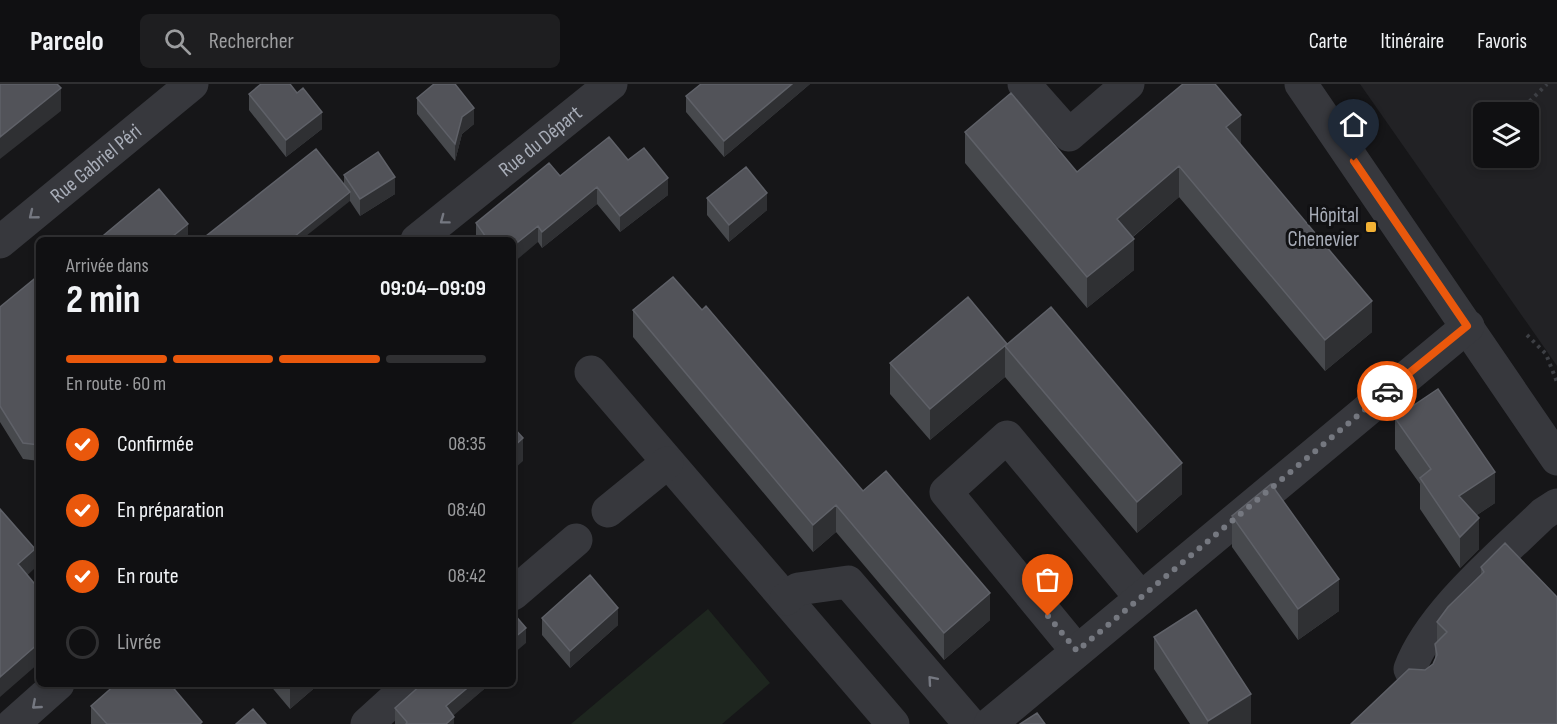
<!DOCTYPE html>
<html lang="fr">
<meta charset="utf-8">
<style>
body{margin:0;font-family:"Sofia Sans Condensed",sans-serif;background:#1e1e20;color:#f1f3f6;height:100vh;display:flex;flex-direction:column;font-size:22px;white-space:nowrap}
*{box-sizing:border-box;margin:0}
p{font-size:20px;color:#9c9d9f}
.icon{flex:none;width:33px;height:33px;fill:none;stroke:currentColor;stroke-width:2;stroke-linecap:round;stroke-linejoin:round}
.map{position:relative;flex:1;overflow:hidden}
.details{position:absolute;left:36px;top:153px;width:480px;height:450px;display:flex;flex-direction:column;background:#101012;border-radius:9px;box-shadow:0 3px 9px #0003,0 0 0 2px #303032}
.details>*{flex:none}
.buttons{position:absolute;left:1473px;top:18px;display:grid;gap:12px}
.buttons a{display:grid;place-items:center;width:66px;height:66px;border-radius:9px;background:#101012;box-shadow:0 3px 9px #0003,0 0 0 2px #303032;font-size:30px}
.pin{position:absolute;display:grid;place-items:center;width:51px;height:51px;color:#fff;margin:-62px -26px;border-radius:50% 50% 50% 0;rotate:-45deg;box-shadow:0 0 6px #0007}
.pin .icon{rotate:45deg}
.courier{position:absolute;display:grid;place-items:center;width:60px;height:60px;margin:-30px;border:4px solid #ea580c;border-radius:50%;background:#fff;color:#222;box-shadow:0 2px 8px #0007}
.headline em{font-style:normal;font-weight:700}
.headline div{display:flex;flex-direction:column-reverse}
.headline{display:flex;align-items:center;justify-content:space-between;height:102px;padding:0 30px}
h1{font-size:39px;font-weight:700;line-height:45px}
.bar{display:grid;grid-template-columns:repeat(4,1fr);gap:9px 6px;align-content:center;height:72px;padding:0 30px}
.bar i{height:8px;border-radius:4px;background:#303032}
.bar .active{background:#ea580c}
.bar p{grid-column:span 4}
ol{padding:0 30px;list-style:none}
li{display:flex;align-items:center;gap:18px;height:66px}
li p{margin-inline-start:auto}
li .icon{padding:6px;border-radius:50%;background:#ea580c;color:#fff;stroke-width:4}
li:last-child{color:#9c9d9f}
li i{width:33px;height:33px;border:3px solid #303032;border-radius:50%}
header{display:flex;align-items:center;gap:36px;box-sizing:border-box;height:84px;padding:0 30px;background:#101012;border-bottom:2px solid #303032}
header strong{font-size:28px}
nav{display:flex;gap:33px;margin-inline-start:auto;font-size:21px}
.search{width:420px;height:54px;background:#1e1e20;display:flex;align-items:center;gap:15px;box-sizing:border-box;padding:0 21px;border-radius:9px;color:#9c9d9f;font-size:22px}
.map>svg:first-child{display:block}
.built{fill:#222225;fill-rule:evenodd}
.green{fill:#1e261f}
.lines{fill:none;stroke-linecap:round;stroke-linejoin:round}
.path{stroke:#3d3f44;stroke-width:4;stroke-dasharray:3 4.5;stroke-linecap:butt}
.minor{stroke:#37383d;stroke-width:33}
.wall{fill:#47494d}
.shaded-wall{fill:#2f3033}
.building{fill:#525359;stroke:#5f6168;stroke-width:1.5}
.oneway{stroke:#757881}
.done{stroke:#757880;stroke-width:6;stroke-dasharray:0 10.8}
.route{stroke:#ea580c;stroke-width:8}
.poi-dot{fill:#f2b134;stroke:#111113;stroke-width:2}
.labels{text-anchor:middle;dominant-baseline:central;stroke-width:6;stroke-linejoin:round;paint-order:stroke}
.street-label{font-size:21px;fill:#a8adb8;stroke:#111113}
.poi-label{font-size:21px;fill:#a8adb8;stroke:#111113;text-anchor:end}
</style>
<header>
<strong>Parcelo</strong>
<div class="search"><svg class="icon" aria-label="search" viewBox="0 0 24 24"><circle cx="10" cy="10" r="6"/><path d="M15 15l6 6"/></svg>Rechercher</div>
<nav><a>Carte</a><a>Itinéraire</a><a>Favoris</a></nav>
</header>
<div class="map">
<svg width="1557" height="640" viewBox="0 0 1557 640">
<rect width="100%" height="100%" fill="#161618"/>
<path class="built" d="M1360,0H1557V282L1546,266ZM1484,28H1528V74H1484Z"/>
<path class="green" d="M708,525L770,599L722,640H571Z"/>
<g class="lines">
<path class="path" d="M1519,28L1547,0
M1527,251L1546,270L1557,298"/>
<g class="minor">
<path d="M1024,0L1069,51L1128,0"/>
<path d="M1301,0L1557,375"/>
<path id="s1" d="M417,156L611,0"/>
<path id="s2" d="M0,158L192,0"/>
<path d="M591,288L893,640"/>
<path d="M608,427L667,379"/>
<path d="M513,510L576,456"/>
<path d="M786,515L798,505L848,498L970,640"/>
<path d="M1077,567L946,408L1007,353L1141,514"/>
<path d="M1418,602L1410,585C1430,530 1501,471 1543,430L1557,421"/>
<path d="M13,640L58,600"/>
<path d="M367,640L411,600"/>
<path d="M990,640L1468,242"/>
</g>
</g>
<path class="wall" d="M810,0L724,73L686,28V12Z
M249,10L322,45L286,73L249,26Z
M417,14L474,40L462,50L455,77L417,30Z
M965,48L1077,88L1241,62L1372,248L1325,287L1179,113L1133,153L1134,186L1087,224L965,79Z
M628,76L668,111L620,148L597,120L542,164L538,158L513,156H476V139L560,92Z
M344,91L395,110L360,132L350,117L344,100Z
M707,114L767,126L729,158L707,131Z
M39,191V377L23,375L0,338V223Z
M633,226H702L863,407L990,536L944,576L836,448L813,468L633,253Z
M1007,260L1182,410L1137,449L1005,293L930,356L890,310V279Z
M1395,334L1495,419L1477,431L1479,465L1460,484L1420,425V400L1395,365Z
M1232,432L1339,527L1298,556L1232,463Z
M1481,483L1557,513L1425,586L1433,580L1435,576V560L1437,558V538L1481,491Z
M542,534L618,541L570,584L542,551Z
M1154,553L1251,640H1190L1154,585Z
M269,600H319L290,625Z
M422,600H490L453,631L454,640H395V624Z
M91,622L202,640H91Z"/>
<path class="shaded-wall" d="M792,0H810L724,73V57Z
M61,4V27L0,75V53Z
M474,24V40L462,50L455,77V60L462,33Z
M322,28V45L286,73V56Z
M1241,31V62L1226,43Z
M1179,82V113L1117,166V135Z
M395,93V110L360,132V115Z
M668,94V111L620,148V132Z
M597,103V120L542,164V148Z
M350,108V117L301,156H290Z
M767,109V126L729,158V141Z
M188,140V156H168Z
M538,142V158L513,179V162Z
M1134,155V186L1087,224V193Z
M1372,217V248L1325,287V256Z
M1005,262V293L930,356V325Z
M523,354V377L513,386V363Z
M1182,379V410L1137,449V418Z
M1495,388V419L1459,443V412Z
M836,421V448L813,468V441Z
M1479,434V465L1460,484V453Z
M35,465V484L18,500V480Z
M1339,495V527L1298,556V525Z
M990,509V536L944,576V549Z
M618,524V541L570,584V567Z
M526,544V559L513,570V555Z
M39,559V579L0,613V593Z
M294,600H319L290,625V603Z
M472,600H490L446,638V622Z
M1251,610V640H1208V637Z
M454,633V640H446Z"/>
<path class="building" d="M0,0H57L61,4L0,53Z
M261,0H290L297,9L303,4L322,28L286,56L249,10Z
M434,0H455L474,24L462,33L455,60L417,14Z
M701,0H792L724,57L686,12Z
M1183,0H1215L1241,31L1226,43L1372,217L1325,256L1179,82L1117,135L1134,155L1087,193L965,48L1011,9L1077,88Z
M609,53L628,76L644,64L668,94L620,132L597,103L542,148L538,142L513,162V156H488L476,139L549,79L560,92Z
M316,65L350,108L290,156H201Z
M378,68L395,93L360,115L344,91Z
M746,83L767,109L729,141L707,114Z
M159,105L188,140L168,156H109L104,151Z
M39,191V361L23,359L0,322V223Z
M673,193L702,226L706,222L863,407L886,387L990,509L944,549L836,421L813,441L633,226Z
M968,213L1007,260L930,325L890,279Z
M1051,223L1182,379L1137,418L1005,262Z
M1438,305L1495,388L1459,412L1479,434L1460,453L1420,394L1431,385L1395,334Z
M513,343L523,354L513,363Z
M1271,400L1339,495L1298,525L1232,432Z
M0,425L35,465L18,480L39,505V559L0,593Z
M1505,459L1557,513V640H1351L1409,585L1425,586L1433,580L1437,571L1435,560L1447,548L1437,538L1448,523L1484,488L1481,483Z
M590,491L618,524L570,567L542,534Z
M1196,526L1251,610L1208,637L1154,553Z
M513,529L526,544L513,555Z
M116,600H170L202,638L200,640H107L91,622Z
M422,600H472L446,622L454,633L446,640H406L407,638L395,624Z
M253,625L266,640H236Z
M1037,629L1045,640H1020Z"/>
<defs><path id="oneway-chevron" d="M-2-3.5L2.5 0L-2 3.5" fill="none" stroke-width="1.6" stroke-linecap="round" stroke-linejoin="round" transform="scale(1.5)"/></defs>
<g class="oneway">
<use href="#oneway-chevron" transform="translate(33 131) rotate(141)"/>
<use href="#oneway-chevron" transform="translate(444 136) rotate(143)"/>
<use href="#oneway-chevron" transform="translate(932 596) rotate(-131)"/>
<use href="#oneway-chevron" transform="translate(36 621) rotate(139)"/>
</g>
<g class="lines">
<path class="done" d="M1048,532L1077,567L1387,307"/>
<path class="route" d="M1354,77L1467,242L1387,307"/>
</g>
<rect class="poi-dot" x="1365" y="137" width="12" height="12" rx="3"/>
<g class="labels">
<g class="street-label">
<text stroke="none"><textPath href="#s1" startOffset="158">Rue du Départ</textPath></text>
<text stroke="none"><textPath href="#s2" startOffset="124">Rue Gabriel Péri</textPath></text>
</g>
<g class="poi-label">
<text x="1359" y="131">Hôpital<tspan x="1359" dy="24">Chenevier</tspan></text>
</g>
</g>
</svg>
<div class="buttons">
<a><svg class="icon" aria-label="layers" viewBox="0 0 24 24"><path d="M12 4l9 5-9 5-9-5zM3 14l9 5 9-5"/></svg></a>
</div>
<div class="pin" style="left:1048px;top:532px;background:#ea580c"><svg class="icon" aria-label="bag" viewBox="0 0 24 24"><path d="M5 8h14l-1 12H6zM9 8a3 3 0 0 1 6 0"/></svg></div>
<div class="pin" style="left:1354px;top:77px;background:#1f2937"><svg class="icon" aria-label="home" viewBox="0 0 24 24"><path d="M3 11l9-7 9 7M6 9v11h12V9"/></svg></div>
<div class="courier" style="left:1387px;top:307px"><svg class="icon" aria-label="car" viewBox="0 0 24 24"><path d="M5 17H2v-5l4-1 3-4h7l3 4 3 1v5h-3M9 17h6M6 11h13"/><circle cx="7" cy="17" r="2"/><circle cx="17" cy="17" r="2"/></svg></div>
<section class="details">
<div class="headline"><div><h1>2 min</h1><p>Arrivée dans</p></div><em>09:04–09:09</em></div>
<div class="bar"><i class="active"></i><i class="active"></i><i class="active"></i><i></i><p>En route · 60 m</p></div>
<ol>
<li><svg class="icon" aria-label="check" viewBox="0 0 24 24"><path d="M5 12l5 5 9-10"/></svg>Confirmée<p>08:35</p></li>
<li><svg class="icon" aria-label="check" viewBox="0 0 24 24"><path d="M5 12l5 5 9-10"/></svg>En préparation<p>08:40</p></li>
<li><svg class="icon" aria-label="check" viewBox="0 0 24 24"><path d="M5 12l5 5 9-10"/></svg>En route<p>08:42</p></li>
<li><i></i>Livrée</li>
</ol>
</section>
</div>
